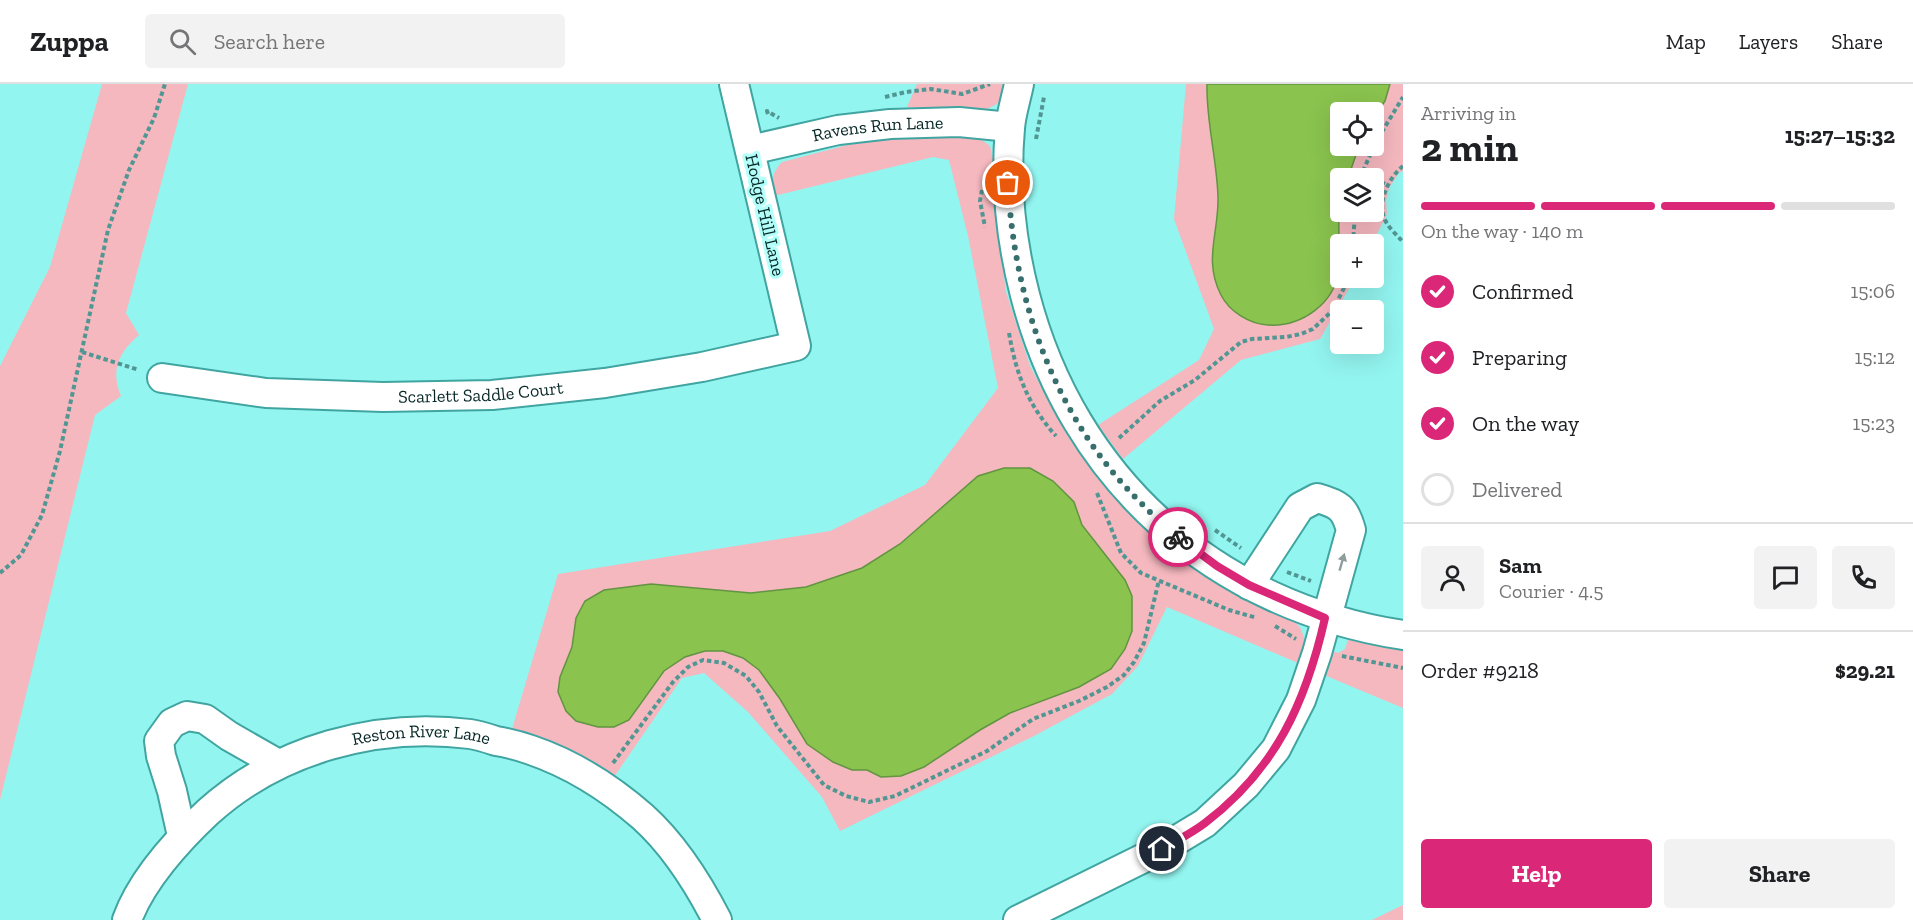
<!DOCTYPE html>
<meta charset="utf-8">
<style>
body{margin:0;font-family:"Zilla Slab",serif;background:#f2f2f2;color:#202124;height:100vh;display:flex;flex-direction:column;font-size:22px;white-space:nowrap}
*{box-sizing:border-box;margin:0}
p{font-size:20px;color:#757577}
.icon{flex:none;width:33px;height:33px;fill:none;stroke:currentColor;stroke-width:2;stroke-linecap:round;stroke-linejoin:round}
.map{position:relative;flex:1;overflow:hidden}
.side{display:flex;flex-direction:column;background:#fff;width:510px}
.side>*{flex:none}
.buttons{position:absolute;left:1330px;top:18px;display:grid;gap:12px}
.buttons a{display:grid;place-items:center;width:54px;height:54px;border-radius:6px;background:#fff;box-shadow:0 6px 24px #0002;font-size:30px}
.pin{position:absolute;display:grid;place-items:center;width:51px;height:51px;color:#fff;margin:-26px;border:3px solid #fff;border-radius:50%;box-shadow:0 2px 6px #0007}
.courier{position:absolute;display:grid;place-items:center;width:60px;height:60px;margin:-30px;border:4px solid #db2777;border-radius:50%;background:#fff;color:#222;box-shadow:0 2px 8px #0007}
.headline em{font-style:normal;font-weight:700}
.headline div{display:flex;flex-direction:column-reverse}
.headline{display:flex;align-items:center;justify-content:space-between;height:102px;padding:0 18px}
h1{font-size:39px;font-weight:700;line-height:45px}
.bar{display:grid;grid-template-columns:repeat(4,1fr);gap:9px 6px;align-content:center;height:72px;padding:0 18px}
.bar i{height:8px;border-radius:4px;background:#e0e0e0}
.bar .selected{background:#db2777}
.bar p{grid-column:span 4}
.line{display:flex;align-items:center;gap:15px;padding:0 18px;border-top:2px solid #e0e0e0}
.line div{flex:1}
.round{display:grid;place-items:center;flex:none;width:63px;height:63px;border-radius:6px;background:#f2f2f2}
ol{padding:0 18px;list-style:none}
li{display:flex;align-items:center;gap:18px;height:66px}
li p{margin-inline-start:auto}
li .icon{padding:6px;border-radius:50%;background:#db2777;color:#fff;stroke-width:4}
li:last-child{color:#757577}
li i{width:33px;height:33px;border:3px solid #e0e0e0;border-radius:50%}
.primary-button{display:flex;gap:12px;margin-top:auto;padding:12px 18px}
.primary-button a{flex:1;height:69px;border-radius:6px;background:#db2777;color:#fff;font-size:24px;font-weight:700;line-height:69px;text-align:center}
.primary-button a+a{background:#f2f2f2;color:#202124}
header{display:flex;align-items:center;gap:36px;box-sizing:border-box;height:84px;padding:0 30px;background:#fff;border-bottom:2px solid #e0e0e0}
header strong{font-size:28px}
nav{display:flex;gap:33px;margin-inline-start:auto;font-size:21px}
.search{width:420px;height:54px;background:#f2f2f2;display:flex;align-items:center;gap:15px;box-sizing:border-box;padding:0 21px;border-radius:6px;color:#757577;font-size:22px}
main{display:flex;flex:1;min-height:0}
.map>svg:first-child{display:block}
.green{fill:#f5b8bf;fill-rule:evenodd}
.water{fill:#8ac34e;stroke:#629442;stroke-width:1.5}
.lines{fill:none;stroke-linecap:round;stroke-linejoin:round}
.minor-casing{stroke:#40a5a1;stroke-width:32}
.path{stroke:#529693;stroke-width:4;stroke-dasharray:4.5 3;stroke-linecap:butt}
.minor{stroke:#fff;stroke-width:28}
.oneway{fill:#8f9e9d}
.done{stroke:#376f6d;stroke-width:6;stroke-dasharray:0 10.8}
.route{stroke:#db2777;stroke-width:8}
.labels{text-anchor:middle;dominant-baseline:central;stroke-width:6;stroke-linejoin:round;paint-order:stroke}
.street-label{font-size:18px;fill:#062726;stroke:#b3fffa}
</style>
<header>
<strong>Zuppa</strong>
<div class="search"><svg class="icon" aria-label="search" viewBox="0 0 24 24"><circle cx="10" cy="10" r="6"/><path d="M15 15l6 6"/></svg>Search here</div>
<nav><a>Map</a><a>Layers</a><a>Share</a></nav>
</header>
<main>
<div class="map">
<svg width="1403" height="836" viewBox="0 0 1403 836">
<rect width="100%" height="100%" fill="#93f5f0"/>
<path class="green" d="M102,0H188L126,229L139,251C119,268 110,286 121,312L95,331L0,716V282L50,183Z
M917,0H1008C1006,6 1004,13 1000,17C982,36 930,25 907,23Z
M1186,0H1403V87L1399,89L1389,104L1386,117L1387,130L1372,160H1341V194H1355L1320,255L1241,276L1123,375L1098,341L1199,276L1214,245L1174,135ZM1341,28H1374V62H1341ZM1341,94H1374V128H1341Z
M894,52L978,53L990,62L993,75L994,118L1006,208L1030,282L1054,327L1083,370L1146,445L1196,484L1236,510L1294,536L1301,545L1305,557L1298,579L1167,523L1138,582L1112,610L1034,652L840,747L822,713L748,628L704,589L682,594L614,693C581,673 549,656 512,645L558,490L830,447L925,401L998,304L968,152L949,76L933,73L774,112C771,97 771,90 782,78L855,59Z
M1348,556L1403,565V624L1324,591L1332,567L1338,569L1345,565Z
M1403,821V836H1372Z"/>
<path class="water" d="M1207,0H1390L1385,17L1374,34V28H1341V62H1359L1348,94H1341C1341,108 1340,122 1339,135C1338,152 1341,169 1339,185C1335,220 1301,243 1268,241C1249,240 1229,227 1221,211C1203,176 1219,149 1218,113C1217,75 1206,38 1207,0Z
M1004,384H1030L1053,397L1074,418L1082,441L1125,496L1132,512V547L1125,565L1111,585L1079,603L1010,629L980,646L924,683L901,692L881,693L867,686H852L833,678L807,660L780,615L759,586L743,574L723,567H705L685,573L664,587L629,636L614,643H598L576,637L566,627L558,608L560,593L572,563L576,534L585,517L604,506L651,500L751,509L806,503L862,484L900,460L978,392Z"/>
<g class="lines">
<g class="minor-casing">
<g id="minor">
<path d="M1019,0C1016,15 1011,30 1010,44C1005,100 1011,157 1025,211C1073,396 1215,522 1403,551"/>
<path id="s1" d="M750,66L838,46L890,40L959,38L1010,43"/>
<path id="s2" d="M162,294L266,309L383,313L492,311L605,299L702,283L796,262L734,0"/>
<path d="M182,752L172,707L161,672L159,657L172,639L187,632L205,635L229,652L278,680"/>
<path id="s3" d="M127,836C141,797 178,756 208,728C278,665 377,638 470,650C478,651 487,654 496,657C508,659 520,662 531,666C572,680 611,705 643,733C674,761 698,799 717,836"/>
<path d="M1018,836L1162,765L1205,739L1246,701L1276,665L1301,616L1317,569L1351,446C1345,424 1339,420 1317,414L1300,423L1249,501"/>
</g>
</g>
<path class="path" d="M885,13L906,8L931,5L962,10L990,0
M768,30L767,27L779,34
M1036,55L1044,13
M1374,61L1403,13
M1403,82C1390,93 1379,113 1383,130C1385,141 1396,150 1403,158
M1361,92L1373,94
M1360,94L1374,62
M1374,95L1388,101
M982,106L980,117L985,143
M1353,160L1355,128
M1009,249C1016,290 1028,321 1056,352
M82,268L139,286
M1119,354L1160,317L1195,296L1241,258L1252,255L1286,253L1301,250L1313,245L1333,226L1349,194
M1097,409L1121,469L1141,489L1229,526L1257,534
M1215,446L1241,464
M1287,488L1311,497
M0,489L21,471L42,431L60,367L108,146L129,86L154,34L165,0
M1275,542L1296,555
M1342,572L1403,584
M613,679L673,598L688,583L703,576L724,579L746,592L759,608L777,642L824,701L846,712L869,718L895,712L987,667L1033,635L1079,617L1107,603L1124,591L1134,578L1144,559L1159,496"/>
<use href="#minor" class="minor"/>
</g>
<defs><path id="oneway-solid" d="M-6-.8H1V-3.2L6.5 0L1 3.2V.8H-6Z" transform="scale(1.5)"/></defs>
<use class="oneway" href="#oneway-solid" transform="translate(1342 478) rotate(-74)"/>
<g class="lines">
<path class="done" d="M1008,99C1014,218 1055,334 1141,419C1153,431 1164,443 1178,453"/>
<path class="route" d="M1162,765C1176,757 1192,749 1205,739C1276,685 1306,618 1325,534L1249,501L1217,482L1178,453"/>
</g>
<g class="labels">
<g class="street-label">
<text stroke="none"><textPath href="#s1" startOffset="130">Ravens Run Lane</textPath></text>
<text transform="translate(765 131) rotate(77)">Hodge Hill Lane</text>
<text stroke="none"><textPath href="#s2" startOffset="320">Scarlett Saddle Court</textPath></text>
<text stroke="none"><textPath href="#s3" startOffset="369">Reston River Lane</textPath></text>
</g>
</g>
</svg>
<div class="buttons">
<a><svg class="icon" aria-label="locate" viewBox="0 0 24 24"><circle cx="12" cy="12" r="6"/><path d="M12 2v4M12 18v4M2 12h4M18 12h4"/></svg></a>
<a><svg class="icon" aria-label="layers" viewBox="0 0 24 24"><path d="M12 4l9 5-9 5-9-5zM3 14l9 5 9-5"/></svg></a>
<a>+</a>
<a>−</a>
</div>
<div class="pin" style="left:1008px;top:99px;background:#ea580c"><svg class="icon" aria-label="bag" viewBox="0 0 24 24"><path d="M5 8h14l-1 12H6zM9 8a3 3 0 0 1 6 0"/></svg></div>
<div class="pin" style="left:1162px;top:765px;background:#1f2937"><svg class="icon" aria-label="home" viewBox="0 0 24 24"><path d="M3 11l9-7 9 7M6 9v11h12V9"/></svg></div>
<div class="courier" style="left:1178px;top:453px"><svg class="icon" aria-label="bike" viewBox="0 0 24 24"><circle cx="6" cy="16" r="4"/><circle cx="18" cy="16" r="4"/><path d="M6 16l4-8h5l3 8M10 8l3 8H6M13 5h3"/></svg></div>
</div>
<section class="side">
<div class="headline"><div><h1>2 min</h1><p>Arriving in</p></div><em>15:27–15:32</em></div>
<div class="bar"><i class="selected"></i><i class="selected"></i><i class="selected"></i><i></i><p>On the way · 140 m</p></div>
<ol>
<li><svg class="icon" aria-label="check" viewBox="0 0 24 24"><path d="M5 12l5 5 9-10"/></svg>Confirmed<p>15:06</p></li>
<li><svg class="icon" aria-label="check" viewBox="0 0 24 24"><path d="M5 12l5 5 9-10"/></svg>Preparing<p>15:12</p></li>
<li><svg class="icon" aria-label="check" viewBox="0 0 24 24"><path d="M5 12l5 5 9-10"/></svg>On the way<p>15:23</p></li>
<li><i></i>Delivered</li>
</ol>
<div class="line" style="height:108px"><a class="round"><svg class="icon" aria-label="person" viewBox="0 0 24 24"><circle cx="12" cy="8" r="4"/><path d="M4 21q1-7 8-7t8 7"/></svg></a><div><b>Sam</b><p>Courier · 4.5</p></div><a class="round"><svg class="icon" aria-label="chat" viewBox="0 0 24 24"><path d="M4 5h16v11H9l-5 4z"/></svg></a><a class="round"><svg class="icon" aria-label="phone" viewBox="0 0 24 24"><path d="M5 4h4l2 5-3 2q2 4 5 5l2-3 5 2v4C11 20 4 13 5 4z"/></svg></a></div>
<div class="line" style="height:78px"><div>Order #9218</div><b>$29.21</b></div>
<div class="primary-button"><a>Help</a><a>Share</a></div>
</section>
</main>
